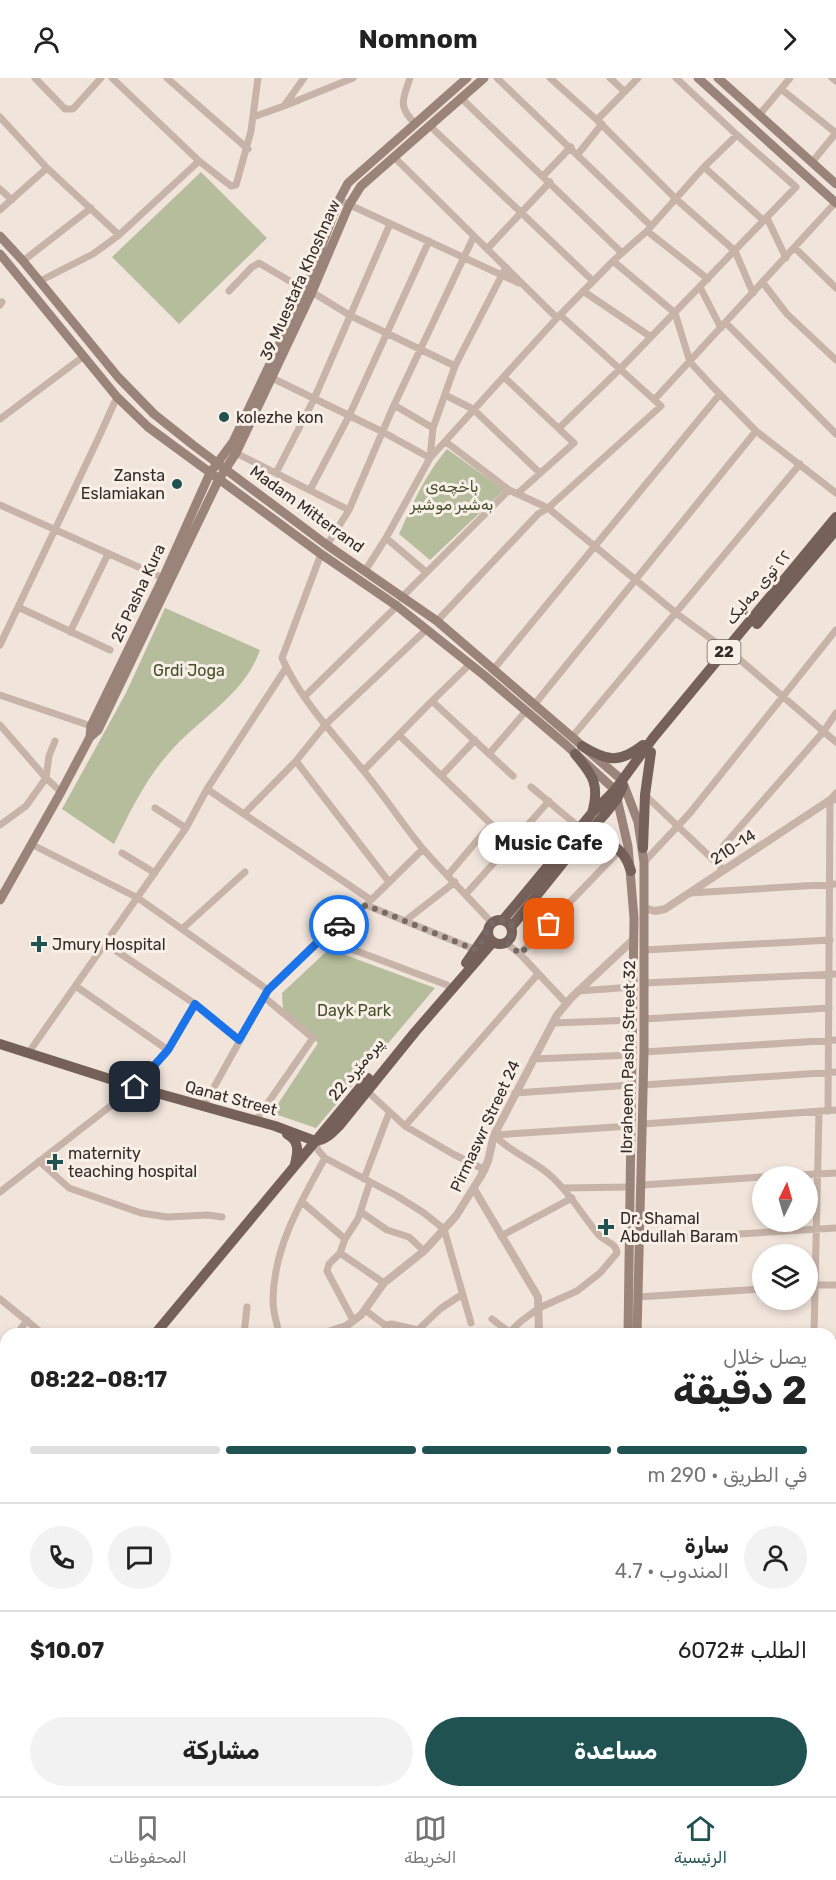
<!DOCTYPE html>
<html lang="ar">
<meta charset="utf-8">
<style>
body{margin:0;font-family:Rubik,Vazirmatn,sans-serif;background:#f2f2f2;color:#222;direction:rtl;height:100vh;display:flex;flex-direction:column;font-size:22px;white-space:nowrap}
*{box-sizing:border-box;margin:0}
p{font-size:20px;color:#767676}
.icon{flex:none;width:33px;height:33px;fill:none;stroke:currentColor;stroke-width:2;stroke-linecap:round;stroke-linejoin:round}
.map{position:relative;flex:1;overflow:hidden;direction:ltr}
.details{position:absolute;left:0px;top:1250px;width:837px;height:470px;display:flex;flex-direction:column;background:#fff;border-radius:18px 18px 0 0;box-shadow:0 3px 9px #0003;direction:rtl}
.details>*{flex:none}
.needle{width:39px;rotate:5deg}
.buttons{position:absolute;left:752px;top:1088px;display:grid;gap:12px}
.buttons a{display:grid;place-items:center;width:66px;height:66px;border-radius:50%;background:#fff;box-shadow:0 3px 9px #0003;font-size:30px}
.pin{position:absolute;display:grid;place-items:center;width:51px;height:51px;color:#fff;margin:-26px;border-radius:12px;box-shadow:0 3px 9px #0006}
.courier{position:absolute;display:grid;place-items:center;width:60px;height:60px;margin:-30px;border:4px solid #1a73e8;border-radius:50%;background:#fff;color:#222;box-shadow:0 2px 8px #0007}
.bubble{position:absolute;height:42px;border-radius:21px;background:#fff;box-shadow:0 3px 9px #0003;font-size:20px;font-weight:700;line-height:42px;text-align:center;direction:rtl}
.overview em{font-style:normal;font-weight:700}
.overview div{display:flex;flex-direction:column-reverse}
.overview{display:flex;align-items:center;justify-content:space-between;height:102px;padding:0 30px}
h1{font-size:39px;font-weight:700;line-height:45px}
.bar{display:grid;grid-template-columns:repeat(4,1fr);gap:9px 6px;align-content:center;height:72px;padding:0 30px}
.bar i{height:8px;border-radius:4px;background:#e0e0e0}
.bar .active{background:#205252}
.bar p{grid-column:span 4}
.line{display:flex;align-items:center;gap:15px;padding:0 30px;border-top:2px solid #e0e0e0}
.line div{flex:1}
.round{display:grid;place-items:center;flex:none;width:63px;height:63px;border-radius:32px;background:#f2f2f2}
.action{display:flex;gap:12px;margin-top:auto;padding:12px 30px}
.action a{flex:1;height:69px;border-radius:36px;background:#205252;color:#fff;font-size:24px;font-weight:700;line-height:69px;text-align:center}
.action a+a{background:#f2f2f2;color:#222}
header{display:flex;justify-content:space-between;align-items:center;height:78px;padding:0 30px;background:#fff;font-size:27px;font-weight:700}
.tab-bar{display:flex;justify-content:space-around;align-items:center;height:84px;border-top:2px solid #e0e0e0;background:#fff;font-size:16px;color:#767676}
.tab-bar a{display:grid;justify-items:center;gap:3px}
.tab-bar .active{color:#205252}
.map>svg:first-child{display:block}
.green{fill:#b5bd9c}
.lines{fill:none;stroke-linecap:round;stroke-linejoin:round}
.minor{stroke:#c7b3a8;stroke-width:7}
.tertiary{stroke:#c7b3a8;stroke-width:8}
.secondary{stroke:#9a8379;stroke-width:9}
.primary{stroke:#756159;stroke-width:10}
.done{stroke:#766b66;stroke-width:6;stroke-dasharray:0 10.8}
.route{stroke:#1a73e8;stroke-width:8}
.poi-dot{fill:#205252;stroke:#f8efe7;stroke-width:2}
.labels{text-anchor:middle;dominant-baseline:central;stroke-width:6;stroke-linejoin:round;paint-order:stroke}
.shield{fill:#f8efe7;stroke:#6f6561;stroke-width:1.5}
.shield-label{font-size:15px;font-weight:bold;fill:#342a27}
.street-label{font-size:16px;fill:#342a27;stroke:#f8efe7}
.poi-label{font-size:16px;fill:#342a27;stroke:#f8efe7;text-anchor:start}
.park-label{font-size:16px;fill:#46502d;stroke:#f8efe7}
</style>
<header><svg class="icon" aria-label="forward" viewBox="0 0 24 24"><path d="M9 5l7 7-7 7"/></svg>Nomnom<svg class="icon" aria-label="person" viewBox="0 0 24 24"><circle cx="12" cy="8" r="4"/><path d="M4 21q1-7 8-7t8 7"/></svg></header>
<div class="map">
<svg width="836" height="1718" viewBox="0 0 836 1718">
<rect width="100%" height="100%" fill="#f0e4db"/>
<path class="green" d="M201,94L267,160L179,246L112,179Z
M447,371L504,412L430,482L399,456C413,425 425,397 447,371Z
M165,530L260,572C244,618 199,640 169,675C145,702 130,734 114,766L62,731L126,615Z
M329,871L435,910L316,1050L272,1035L318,965L283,932L282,915Z"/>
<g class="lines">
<path class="minor" d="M35,0L65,31H73L101,0
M112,0L199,83L231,108L236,107L251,53L258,0
M167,0L248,71
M410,0C403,21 397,29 416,46
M497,0L651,148
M550,0L597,42L676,121L735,173L753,215
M610,0L624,13
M832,0L836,3
M781,11L836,55L813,83
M461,20L622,175
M284,28L353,0
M760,36L790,0
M0,39L47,90L119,157
M253,39L284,28L304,0
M597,42L638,0
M430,48L593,203
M578,76L602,46
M394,79L557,240
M704,89L764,143
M543,98L571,69
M0,111L12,122
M339,122L519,205
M0,132L47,90
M767,140L786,180
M647,153L708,201
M795,170L836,210
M487,171L550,104
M23,183L91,130
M613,183L675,235L690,284L713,309L756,353L836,415
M40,203L93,176L119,157L199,83
M763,205L787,236L836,282
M700,209L721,250
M229,213L252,189L259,185L305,212
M583,213L651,259
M312,214L351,238L455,288
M0,227L2,224
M726,245L836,356
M504,299L574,365L517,416
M272,300L383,354L430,380
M445,317L473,331L540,395
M654,322L835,125
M394,327L433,350
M0,341L84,278
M559,350L620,291L796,109L737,57L676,0
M446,364L509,412L548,430L676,535L726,572
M236,375L349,432
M430,380L433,350L455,288L506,189
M276,395L314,321L390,146
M310,412L349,338L429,163
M0,427L163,500
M386,460L426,494
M327,467L349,432L394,327L474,158
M321,476L282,580C301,623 334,656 362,691C384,717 402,746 423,771C445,796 469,820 492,845
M365,493L386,460L430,380L557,240L613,183L647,153L704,89L737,57
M401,520L509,412
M18,529L110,572
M437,543L538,436L548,430L661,328L560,237
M70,554L108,476
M0,567L98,361L117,319
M732,575L836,664
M493,592L720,316
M0,617L91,648
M304,619L397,528
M432,623L470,586
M534,627L756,353
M0,647L46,700L61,714
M399,657L491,746L448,797
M572,659L800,386
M489,676L526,633
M296,683L389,804
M364,692L432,623L513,698
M442,697L475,662
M531,709L580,750
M207,711L371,822
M645,717L724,792
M155,730L186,750
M244,736L296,683L325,647L427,551
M0,747L26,728L46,700L49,678L55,663
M31,766L138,820L268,912
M122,775L155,795
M712,781L824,653L836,635
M644,784L690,735L836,552
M690,815L836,806
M466,816L549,723
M366,827L476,872
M405,843L455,804
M182,851L245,794
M322,860L447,907
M506,865L520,876L566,925
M106,866L195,926L239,962
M644,872L830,862
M520,876L620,772
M644,905L836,896
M77,909L168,972
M578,913L633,909
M644,941L829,930
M553,945L633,942
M29,974L186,750L207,711L286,590
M644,974L836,962
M533,981L632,977
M643,1007L836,994
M367,1013L405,1048L453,1076L485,1092
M515,1015L631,1007
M203,1029L268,912L322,860L366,827L423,771
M828,1033L830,722L836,715
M256,1042L313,960L264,919
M643,1046L836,1032
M405,1048L538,896
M494,1057C510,1074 533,1082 551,1098C570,1115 582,1137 598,1156C604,1164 616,1164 617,1175L600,1195L577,1213L539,1230L520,1244L508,1256
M494,1057L631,1048
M315,1063L318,1072L325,1080L397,1118L424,1135L444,1151L471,1245
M39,1083L69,1110L141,1135L167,1139L208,1137L222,1139
M777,1098L836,1095
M364,1101L389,1035
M642,1107L762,1099
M563,1110L631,1109
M0,1114L135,1009L168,972L195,926
M302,1124L345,1161
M361,1134L387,1152L409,1159L424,1173
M501,1158L572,1120
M641,1162L836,1150
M340,1175L384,1205
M807,1207H836
M638,1219L762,1211
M0,1221L43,1256
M365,1232L385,1247
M492,1241L509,1254
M353,1242L327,1193L329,1186L340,1175L345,1161L358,1141L370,1104
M17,1256L27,1242
M244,1256L247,1229
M279,1256C277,1245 273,1234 273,1223C273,1171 300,1125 325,1080
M387,1256L385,1247L392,1246L418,1252L440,1231L461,1217
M814,1256L819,1033
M831,1263H836
M0,1292L6,1276
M831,1386H836
M0,1387L6,1375
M831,1439H836
M831,1496H836
M831,1550H836
M831,1612H836
M831,1669H836
M0,1671H6
M274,1713L276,1718
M13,1718L14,1713
M123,1718V1715L169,1718V1713
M315,1718L316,1713
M517,1718V1713
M570,1718V1713
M804,1718V1713"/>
<path class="tertiary" d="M644,830L655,833L665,831L830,722L836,721
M474,1111L538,1219L539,1256
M322,1256L346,1248L361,1237L384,1205L424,1173L456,1138L481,1098L488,1083L494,1057L557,937L572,919L634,861
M831,1324H836
M0,1492L6,1484
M412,1713V1718"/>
<path class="secondary" d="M698,0L836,125
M718,0L836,106
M0,158L23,183L118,299L154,336L193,367L327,467L437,543L622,702L638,744L644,784V974L637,1256
M0,176L117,319L148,349L321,476L397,528L485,598L565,666L615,712L628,768L634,840L628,1256
M90,659L98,652L219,401L236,375L312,214L349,127L361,108L484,0
M0,822L61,714L90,659L91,648L163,500L210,395L233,364L305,212L339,122L348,105L467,0
M0,1585L6,1586
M545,1713L559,1718
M619,1718V1713
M630,1718V1713"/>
<path class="primary" d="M757,546L836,452
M582,668C607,683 619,686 643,667
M575,676C593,697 600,707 592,735
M578,766C602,754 624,769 631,793
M643,770L645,717L651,674
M488 854a12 12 0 1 1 24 0a12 12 0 1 1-24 0Z
M503,842L592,735L615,712L653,660L836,439
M512,848L578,766L606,735L617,721L623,708
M466,885L488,853
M0,966L135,1009L275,1048L315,1063C326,1062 332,1055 339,1048L415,954L493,864
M287,1056C300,1063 298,1074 295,1086
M155,1256L368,1000
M0,1447L6,1440"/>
</g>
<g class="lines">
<path class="done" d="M339,847L366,827L476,872L492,845L503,842L512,848L511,859L506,864L520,876L549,846"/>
<path class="route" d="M135,1009L168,972L195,926L239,962L268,912L322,860L339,847"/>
</g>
<g class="poi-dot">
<circle cx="224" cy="339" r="6"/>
<circle cx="177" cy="406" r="6"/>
<path d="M36 857h6v6h6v6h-6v6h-6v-6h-6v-6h6z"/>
<path d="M52 1075h6v6h6v6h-6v6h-6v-6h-6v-6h6z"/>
<path d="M603 1140h6v6h6v6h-6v6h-6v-6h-6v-6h6z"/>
</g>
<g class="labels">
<rect class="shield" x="707.5" y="562" width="33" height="24" rx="4.5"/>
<g class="shield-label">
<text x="724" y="574">22</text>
</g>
<g class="street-label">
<text transform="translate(300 202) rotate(-66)">39 Muestafa Khoshnaw</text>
<text transform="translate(307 431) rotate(36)">Madam Mitterrand</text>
<text transform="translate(758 509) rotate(-50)">٢٢ توی مەلیک</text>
<text transform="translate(138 515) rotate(-65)">25 Pasha Kura</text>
<text transform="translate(733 769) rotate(-33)">210-14</text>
<text transform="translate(628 979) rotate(-89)">Ibraheem Pasha Street 32</text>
<text transform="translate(356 991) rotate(-50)">22 پیرەمێرد</text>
<text transform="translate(231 1020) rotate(15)">Qanat Street</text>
<text transform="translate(485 1048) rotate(-65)">Pirmaswr Street 24</text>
</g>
<g class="poi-label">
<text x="236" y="339">kolezhe kon</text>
<text x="165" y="397" text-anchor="end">Zansta<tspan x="165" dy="18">Eslamiakan</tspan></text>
<text x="52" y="866">Jmury Hospital</text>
<text x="68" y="1075">maternity<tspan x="68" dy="18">teaching hospital</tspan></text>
<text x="620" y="1140">Dr. Shamal<tspan x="620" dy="18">Abdullah Baram</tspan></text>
</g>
<g class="park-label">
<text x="452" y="408">باخچەی<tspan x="452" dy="18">بەشیر موشیر</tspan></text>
<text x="189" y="592">Grdi Joga</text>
<text x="354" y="932">Dayk Park</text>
</g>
</g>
</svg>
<div class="buttons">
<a><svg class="needle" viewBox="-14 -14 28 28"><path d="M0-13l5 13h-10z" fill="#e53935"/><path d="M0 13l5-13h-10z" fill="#767676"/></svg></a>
<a><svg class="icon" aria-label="layers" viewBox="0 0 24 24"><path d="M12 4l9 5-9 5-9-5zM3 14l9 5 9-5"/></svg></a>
</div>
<div class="pin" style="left:549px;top:846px;background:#ea580c"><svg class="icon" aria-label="bag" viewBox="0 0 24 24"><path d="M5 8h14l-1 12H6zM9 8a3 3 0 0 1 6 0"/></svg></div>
<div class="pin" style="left:135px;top:1009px;background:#1f2937"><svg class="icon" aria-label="home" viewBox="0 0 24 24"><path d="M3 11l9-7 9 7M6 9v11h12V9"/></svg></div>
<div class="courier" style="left:339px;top:847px"><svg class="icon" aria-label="car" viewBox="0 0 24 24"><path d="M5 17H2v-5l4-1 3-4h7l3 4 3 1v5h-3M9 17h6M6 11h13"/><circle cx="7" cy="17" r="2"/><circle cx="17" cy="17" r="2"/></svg></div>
<div class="bubble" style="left:478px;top:744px;width:141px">Music Cafe</div>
<section class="details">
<div class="overview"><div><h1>2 دقيقة</h1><p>يصل خلال</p></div><em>08:17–08:22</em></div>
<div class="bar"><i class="active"></i><i class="active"></i><i class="active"></i><i></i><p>في الطريق · 290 m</p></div>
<div class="line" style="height:108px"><a class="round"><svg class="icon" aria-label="person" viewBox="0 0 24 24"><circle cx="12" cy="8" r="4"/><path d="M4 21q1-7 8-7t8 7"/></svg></a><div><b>سارة</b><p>المندوب · 4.7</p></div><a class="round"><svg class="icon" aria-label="chat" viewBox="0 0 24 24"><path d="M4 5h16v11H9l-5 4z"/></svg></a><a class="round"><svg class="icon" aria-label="phone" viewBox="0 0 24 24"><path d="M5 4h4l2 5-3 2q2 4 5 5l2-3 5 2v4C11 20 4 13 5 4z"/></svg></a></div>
<div class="line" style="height:78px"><div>الطلب #6072</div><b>$10.07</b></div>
<div class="action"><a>مساعدة</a><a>مشاركة</a></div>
</section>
</div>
<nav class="tab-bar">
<a class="active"><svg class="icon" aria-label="home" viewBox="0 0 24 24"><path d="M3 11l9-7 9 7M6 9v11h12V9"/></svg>الرئيسية</a>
<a><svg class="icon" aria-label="map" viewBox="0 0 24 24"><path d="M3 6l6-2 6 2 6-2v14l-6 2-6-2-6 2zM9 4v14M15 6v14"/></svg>الخريطة</a>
<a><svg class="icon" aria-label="saved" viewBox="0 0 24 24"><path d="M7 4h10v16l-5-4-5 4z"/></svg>المحفوظات</a>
</nav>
